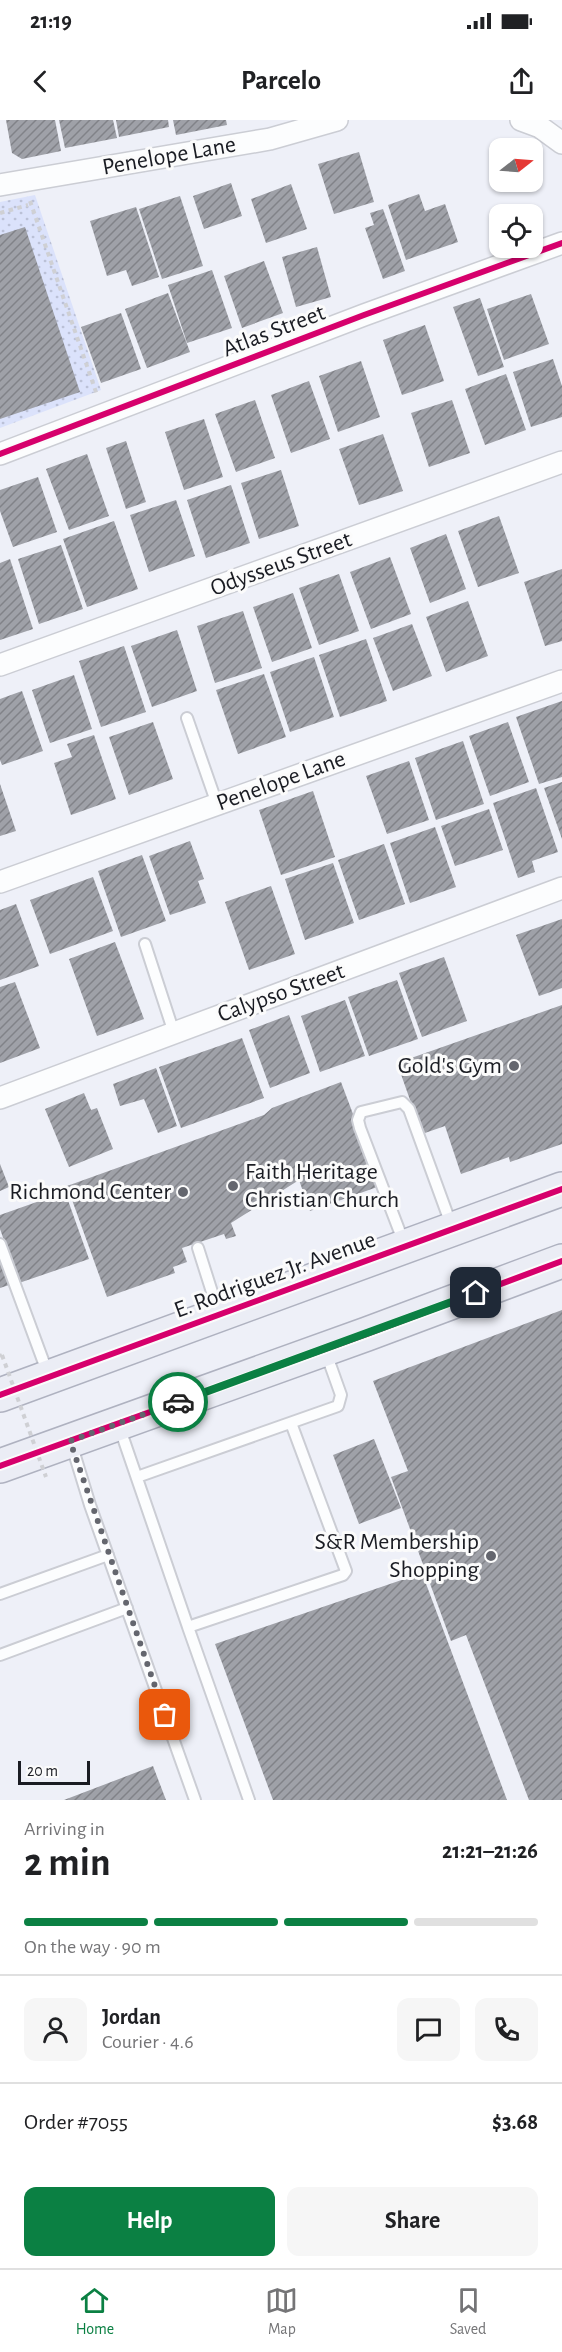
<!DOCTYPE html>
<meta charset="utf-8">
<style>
body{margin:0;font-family:"Alegreya Sans",sans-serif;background:#f6f6f6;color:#202124;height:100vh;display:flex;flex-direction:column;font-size:22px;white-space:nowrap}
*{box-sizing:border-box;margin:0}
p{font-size:20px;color:#757577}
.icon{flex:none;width:33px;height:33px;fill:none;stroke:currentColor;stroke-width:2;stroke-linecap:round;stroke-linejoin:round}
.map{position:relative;height:1680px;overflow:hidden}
.side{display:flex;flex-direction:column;background:#fff;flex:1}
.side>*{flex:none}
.needle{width:39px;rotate:73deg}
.controls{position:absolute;left:489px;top:18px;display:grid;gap:12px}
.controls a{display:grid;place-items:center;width:54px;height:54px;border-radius:12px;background:#fff;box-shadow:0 2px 4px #0004;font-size:30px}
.scale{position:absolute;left:18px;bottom:15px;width:72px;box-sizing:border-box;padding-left:6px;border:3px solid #1a1c23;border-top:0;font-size:16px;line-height:21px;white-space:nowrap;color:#1a1c23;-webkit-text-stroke:4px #fbfbfb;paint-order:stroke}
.pin{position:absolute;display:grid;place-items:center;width:51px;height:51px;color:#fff;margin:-26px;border-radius:12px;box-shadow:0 3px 9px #0006}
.courier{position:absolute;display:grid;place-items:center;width:60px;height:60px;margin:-30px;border:4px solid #0b8043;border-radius:50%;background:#fff;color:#222;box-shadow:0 2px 8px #0007}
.headline em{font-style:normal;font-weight:600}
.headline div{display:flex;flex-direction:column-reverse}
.headline{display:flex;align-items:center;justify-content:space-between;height:102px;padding:0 24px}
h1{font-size:39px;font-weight:600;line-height:45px}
.bar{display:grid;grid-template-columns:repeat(4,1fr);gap:9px 6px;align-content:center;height:72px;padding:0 24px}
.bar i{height:8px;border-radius:4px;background:#e0e0e0}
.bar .on{background:#0b8043}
.bar p{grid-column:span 4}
.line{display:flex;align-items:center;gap:15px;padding:0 24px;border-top:2px solid #e0e0e0}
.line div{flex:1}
.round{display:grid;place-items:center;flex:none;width:63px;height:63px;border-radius:12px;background:#f6f6f6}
.primary-button{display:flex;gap:12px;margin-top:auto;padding:12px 24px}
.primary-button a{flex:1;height:69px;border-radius:12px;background:#0b8043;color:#fff;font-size:24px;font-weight:600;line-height:69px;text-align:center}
.primary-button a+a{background:#f6f6f6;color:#202124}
.status{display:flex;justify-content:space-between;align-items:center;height:42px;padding:0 30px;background:#fff;direction:ltr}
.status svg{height:16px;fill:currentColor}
header{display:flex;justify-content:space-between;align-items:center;height:78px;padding:0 24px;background:#fff;font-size:27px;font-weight:600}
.dock{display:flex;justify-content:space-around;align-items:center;height:84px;border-top:2px solid #e0e0e0;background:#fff;font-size:16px;color:#757577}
.dock a{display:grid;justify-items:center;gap:3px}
.dock .on{color:#0b8043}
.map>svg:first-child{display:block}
.park{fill:url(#park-dots)}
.building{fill:url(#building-hatch)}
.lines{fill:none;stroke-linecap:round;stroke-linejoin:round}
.service-casing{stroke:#cbcdd4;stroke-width:14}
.minor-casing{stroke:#cbcdd4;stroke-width:24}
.primary-casing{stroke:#afb2c0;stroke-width:36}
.path{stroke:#cfd0d4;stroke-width:4;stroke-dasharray:4.5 4.5;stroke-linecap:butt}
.service{stroke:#fcfdfe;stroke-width:10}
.minor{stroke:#fcfdfe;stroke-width:21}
.primary{stroke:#ebedf5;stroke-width:33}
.path-bridge{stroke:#cfd0d4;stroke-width:4;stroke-dasharray:4.5 4.5;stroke-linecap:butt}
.cycleway-casing{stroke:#fbfbfb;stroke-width:10}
.cycleway{stroke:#d6006c;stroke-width:6}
.done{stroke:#64666e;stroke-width:6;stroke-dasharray:0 10.8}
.route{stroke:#0b8043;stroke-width:8}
.poi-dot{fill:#64666e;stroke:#fbfbfb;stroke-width:2}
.labels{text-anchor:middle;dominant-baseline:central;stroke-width:6;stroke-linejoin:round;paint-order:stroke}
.street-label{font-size:24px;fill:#1a1c23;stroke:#fbfbfb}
.poi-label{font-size:24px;fill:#1a1c23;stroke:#fbfbfb;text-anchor:end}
</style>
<div class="status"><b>21:19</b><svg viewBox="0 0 49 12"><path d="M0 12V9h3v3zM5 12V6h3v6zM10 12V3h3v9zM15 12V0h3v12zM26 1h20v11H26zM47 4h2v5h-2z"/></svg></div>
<header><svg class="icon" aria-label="back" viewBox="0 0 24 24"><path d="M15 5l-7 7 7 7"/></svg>Parcelo<svg class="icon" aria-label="share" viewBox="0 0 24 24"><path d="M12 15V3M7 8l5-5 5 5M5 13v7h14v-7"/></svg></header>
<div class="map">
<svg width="562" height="1680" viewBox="0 0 562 1680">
<defs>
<pattern id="park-dots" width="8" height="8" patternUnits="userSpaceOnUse" patternTransform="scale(1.5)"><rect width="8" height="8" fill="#dbe2fb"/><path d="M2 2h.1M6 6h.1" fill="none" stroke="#bbc1d7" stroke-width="1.8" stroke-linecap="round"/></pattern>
<pattern id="building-hatch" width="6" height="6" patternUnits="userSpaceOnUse" patternTransform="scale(1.5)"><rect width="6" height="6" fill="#9fa1a8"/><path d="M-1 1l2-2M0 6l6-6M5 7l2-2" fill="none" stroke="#818288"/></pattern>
</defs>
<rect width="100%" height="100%" fill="#eef0f8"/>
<path class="park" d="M35,75L101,270L0,308V82Z"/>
<path class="building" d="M6,0H55L61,31L22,39L12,33Z
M59,0H113L117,18L65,28Z
M116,0H168L169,7L119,17Z
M173,0H226L227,5L176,15Z
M359,32L374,82L334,94L318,44Z
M231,63L242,96L204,109L193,76Z
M291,64L307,109L266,123L251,79Z
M419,74L425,91L445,84L458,122L406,140L388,85Z
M180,76L203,146L162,159L139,89Z
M136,87L159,157L132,166L126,150L107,156L90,101Z
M383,89L405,151L383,159L365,108L374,105L370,93Z
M25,107L80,272L0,299V115Z
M317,127L331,177L296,187L282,137Z
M264,141L283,193L242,208L224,156Z
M212,150L232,208L187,223L168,165Z
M168,173L190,232L147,248L125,189Z
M531,174L549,224L504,240L487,189Z
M480,178L504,247L478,256L453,187Z
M121,193L141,249L101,263L81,207Z
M425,205L444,261L402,275L383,220Z
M553,239L562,266V297L531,307L513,252Z
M361,241L380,297L338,312L319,256Z
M506,254L526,310L485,325L465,269Z
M309,261L330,319L291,333L271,275Z
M255,280L275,338L236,352L215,294Z
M452,280L470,333L429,347L411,293Z
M204,299L223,357L184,370L165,312Z
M383,314L403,371L359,385L339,329Z
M126,321L146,382L126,389L106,328Z
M87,334L109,396L69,410L46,349Z
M281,350L299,406L259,419L241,363Z
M38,357L57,412L13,427L0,391V370Z
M231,365L250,423L206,438L187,380Z
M176,380L195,436L149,452L130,395Z
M499,396L519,453L478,467L458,411Z
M114,401L138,469L87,487L63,419Z
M446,414L466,469L430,483L410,428Z
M61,425L83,489L39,504L18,439Z
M390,437L411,494L371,509L350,452Z
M10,439L33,509L0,520V443Z
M562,449V521L545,526L524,462Z
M339,454L359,511L319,525L299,468Z
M293,473L312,528L272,542L253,487Z
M468,481L488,536L446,552L426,497Z
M243,491L262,548L215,563L197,506Z
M412,504L432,556L393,571L373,518Z
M177,510L197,571L152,587L131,526Z
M366,519L387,581L340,597L319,535Z
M124,526L146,592L101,607L79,541Z
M314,537L334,597L290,612L270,552Z
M264,554L286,617L238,634L216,570Z
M74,555L92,609L50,623L32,570Z
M22,571L43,631L2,645L0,640V579Z
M562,581V657L539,664L516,597Z
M153,602L173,659L129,675L109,617Z
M508,602L529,662L490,676L469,616Z
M94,615L116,679L71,695L54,643L72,637L67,624Z
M463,621L484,684L436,700L415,638Z
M409,641L429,700L387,714L366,656Z
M562,662V719L544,668Z
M0,664L16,711L0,716Z
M536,668L558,732L532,741L535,752L518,758L493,683Z
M313,671L335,737L281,755L259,690Z
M489,689L503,730L455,746L441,706Z
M435,707L456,767L410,783L390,723Z
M190,721L204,759L198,761L206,783L170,795L149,736Z
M384,724L405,784L359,800L338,740Z
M142,735L166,801L121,817L98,751Z
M333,743L354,803L305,820L285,759Z
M93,757L113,811L50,834L30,780Z
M271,766L295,834L249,850L225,782Z
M16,784L39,846L0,860V790Z
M562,799V868L539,876L516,815Z
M115,822L144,899L97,916L69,839Z
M444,837L467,901L422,917L399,853Z
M397,860L418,919L369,936L348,877Z
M15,862L40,928L0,943V867Z
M345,880L365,936L320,952L301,896Z
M562,885V1024L510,1042L509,1037L461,1054L445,1006L422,1014L397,943Z
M289,895L310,953L270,968L249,910Z
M242,918L264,978L181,1008L159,947Z
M156,948L177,1006L158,1013L144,979L120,986L113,964Z
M341,962L380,1066L310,1091L299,1060L231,1103L236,1116L226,1119L224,1114L182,1128L187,1142L173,1147L175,1153L107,1177L67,1066L264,995L272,988Z
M84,973L91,990L97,988L113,1029L69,1047L45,989Z
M0,1044L9,1067L0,1071Z
M65,1072L89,1139L19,1163L0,1109V1095Z
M0,1140L9,1165L0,1168Z
M562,1190V1680H529L466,1515L451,1521L391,1357L408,1351L373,1261Z
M374,1319L401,1388L359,1404L333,1335Z
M422,1453L507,1680H273L215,1524Z
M153,1646L166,1680H64Z"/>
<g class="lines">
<g class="service-casing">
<path id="service" d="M187,598L217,684
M145,824L174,913
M404,1123L360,1008L358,1000L361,992L402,982L409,989L452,1107
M0,1124L48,1254
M198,1128L218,1191
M119,1306L188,1507L343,1455L346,1451L291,1303
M71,1323L90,1385L195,1680
M137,1357L338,1286L341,1275L326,1233
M0,1474L108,1435
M188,1507L249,1680
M0,1535L127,1488"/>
</g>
<g class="minor-casing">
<path id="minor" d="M521,0L540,7L562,23
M0,65L270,19L337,0
M0,334L364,195L562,123
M0,545L562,342
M0,762L562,561
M0,978L562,768"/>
</g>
<g class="primary-casing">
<path id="primary" d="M0,1275L562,1069
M0,1346L367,1214L562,1141"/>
</g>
<path class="path" d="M30,81L97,275
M0,93L28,85
M0,1236L2,1235"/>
<use href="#service" class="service"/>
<use href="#minor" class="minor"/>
<use href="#primary" class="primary"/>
<path class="path-bridge" d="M2,1235L46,1357"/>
<g class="cycleway-casing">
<path id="cycleway" d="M0,334L364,195L562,123
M0,1275L562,1069
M0,1346L367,1214L562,1141"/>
</g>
<use href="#cycleway" class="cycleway"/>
</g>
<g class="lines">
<path class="done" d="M165,1595L70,1321L178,1282"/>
<path class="route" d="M178,1282L476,1173"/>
</g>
<g class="poi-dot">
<circle cx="514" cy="946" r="6"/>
<circle cx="233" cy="1066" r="6"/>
<circle cx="183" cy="1072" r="6"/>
<circle cx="491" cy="1436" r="6"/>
</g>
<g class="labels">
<g class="street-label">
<text transform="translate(169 36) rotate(-10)">Penelope Lane</text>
<text transform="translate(274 211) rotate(-21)">Atlas Street</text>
<text transform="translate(281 444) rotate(-20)">Odysseus Street</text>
<text transform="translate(281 661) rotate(-20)">Penelope Lane</text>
<text transform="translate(281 873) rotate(-20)">Calypso Street</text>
<text transform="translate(275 1155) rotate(-20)">E. Rodriguez Jr. Avenue</text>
</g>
<g class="poi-label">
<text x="502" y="946">Gold's Gym</text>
<text x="245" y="1052" text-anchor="start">Faith Heritage<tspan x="245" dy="28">Christian Church</tspan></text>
<text x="171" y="1072">Richmond Center</text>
<text x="479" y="1422">S&amp;R Membership<tspan x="479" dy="28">Shopping</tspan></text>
</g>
</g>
</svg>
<div class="controls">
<a><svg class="needle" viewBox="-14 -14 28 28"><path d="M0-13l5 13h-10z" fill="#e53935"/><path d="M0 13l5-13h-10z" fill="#757577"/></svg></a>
<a><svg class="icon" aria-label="locate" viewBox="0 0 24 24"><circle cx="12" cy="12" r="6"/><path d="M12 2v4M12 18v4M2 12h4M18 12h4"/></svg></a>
</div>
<div class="scale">20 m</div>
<div class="pin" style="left:165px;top:1595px;background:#ea580c"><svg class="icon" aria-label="bag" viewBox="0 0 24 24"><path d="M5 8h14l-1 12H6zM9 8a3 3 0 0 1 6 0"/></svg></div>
<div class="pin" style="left:476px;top:1173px;background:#1f2937"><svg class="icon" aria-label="home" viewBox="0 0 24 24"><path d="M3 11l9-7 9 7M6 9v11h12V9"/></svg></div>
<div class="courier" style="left:178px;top:1282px"><svg class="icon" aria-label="car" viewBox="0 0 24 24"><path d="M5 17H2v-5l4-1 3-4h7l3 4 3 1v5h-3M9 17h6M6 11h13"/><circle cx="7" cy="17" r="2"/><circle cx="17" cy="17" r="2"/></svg></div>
</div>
<section class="side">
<div class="headline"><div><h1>2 min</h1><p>Arriving in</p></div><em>21:21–21:26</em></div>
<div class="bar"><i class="on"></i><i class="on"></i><i class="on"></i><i></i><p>On the way · 90 m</p></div>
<div class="line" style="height:108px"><a class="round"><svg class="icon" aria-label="person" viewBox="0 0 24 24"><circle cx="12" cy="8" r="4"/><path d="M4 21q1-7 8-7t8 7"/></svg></a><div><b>Jordan</b><p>Courier · 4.6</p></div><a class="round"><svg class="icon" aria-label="chat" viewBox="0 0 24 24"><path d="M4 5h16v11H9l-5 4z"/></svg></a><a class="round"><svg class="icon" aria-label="phone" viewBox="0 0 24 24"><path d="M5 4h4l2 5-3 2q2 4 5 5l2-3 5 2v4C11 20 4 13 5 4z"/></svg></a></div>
<div class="line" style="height:78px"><div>Order #7055</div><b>$3.68</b></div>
<div class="primary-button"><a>Help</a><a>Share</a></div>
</section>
<nav class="dock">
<a class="on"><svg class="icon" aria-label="home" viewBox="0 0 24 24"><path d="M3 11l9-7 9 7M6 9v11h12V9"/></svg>Home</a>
<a><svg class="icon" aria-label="map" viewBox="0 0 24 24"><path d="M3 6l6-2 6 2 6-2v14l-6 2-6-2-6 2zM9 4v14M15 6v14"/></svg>Map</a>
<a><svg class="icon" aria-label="saved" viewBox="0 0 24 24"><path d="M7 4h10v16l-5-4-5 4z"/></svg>Saved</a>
</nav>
